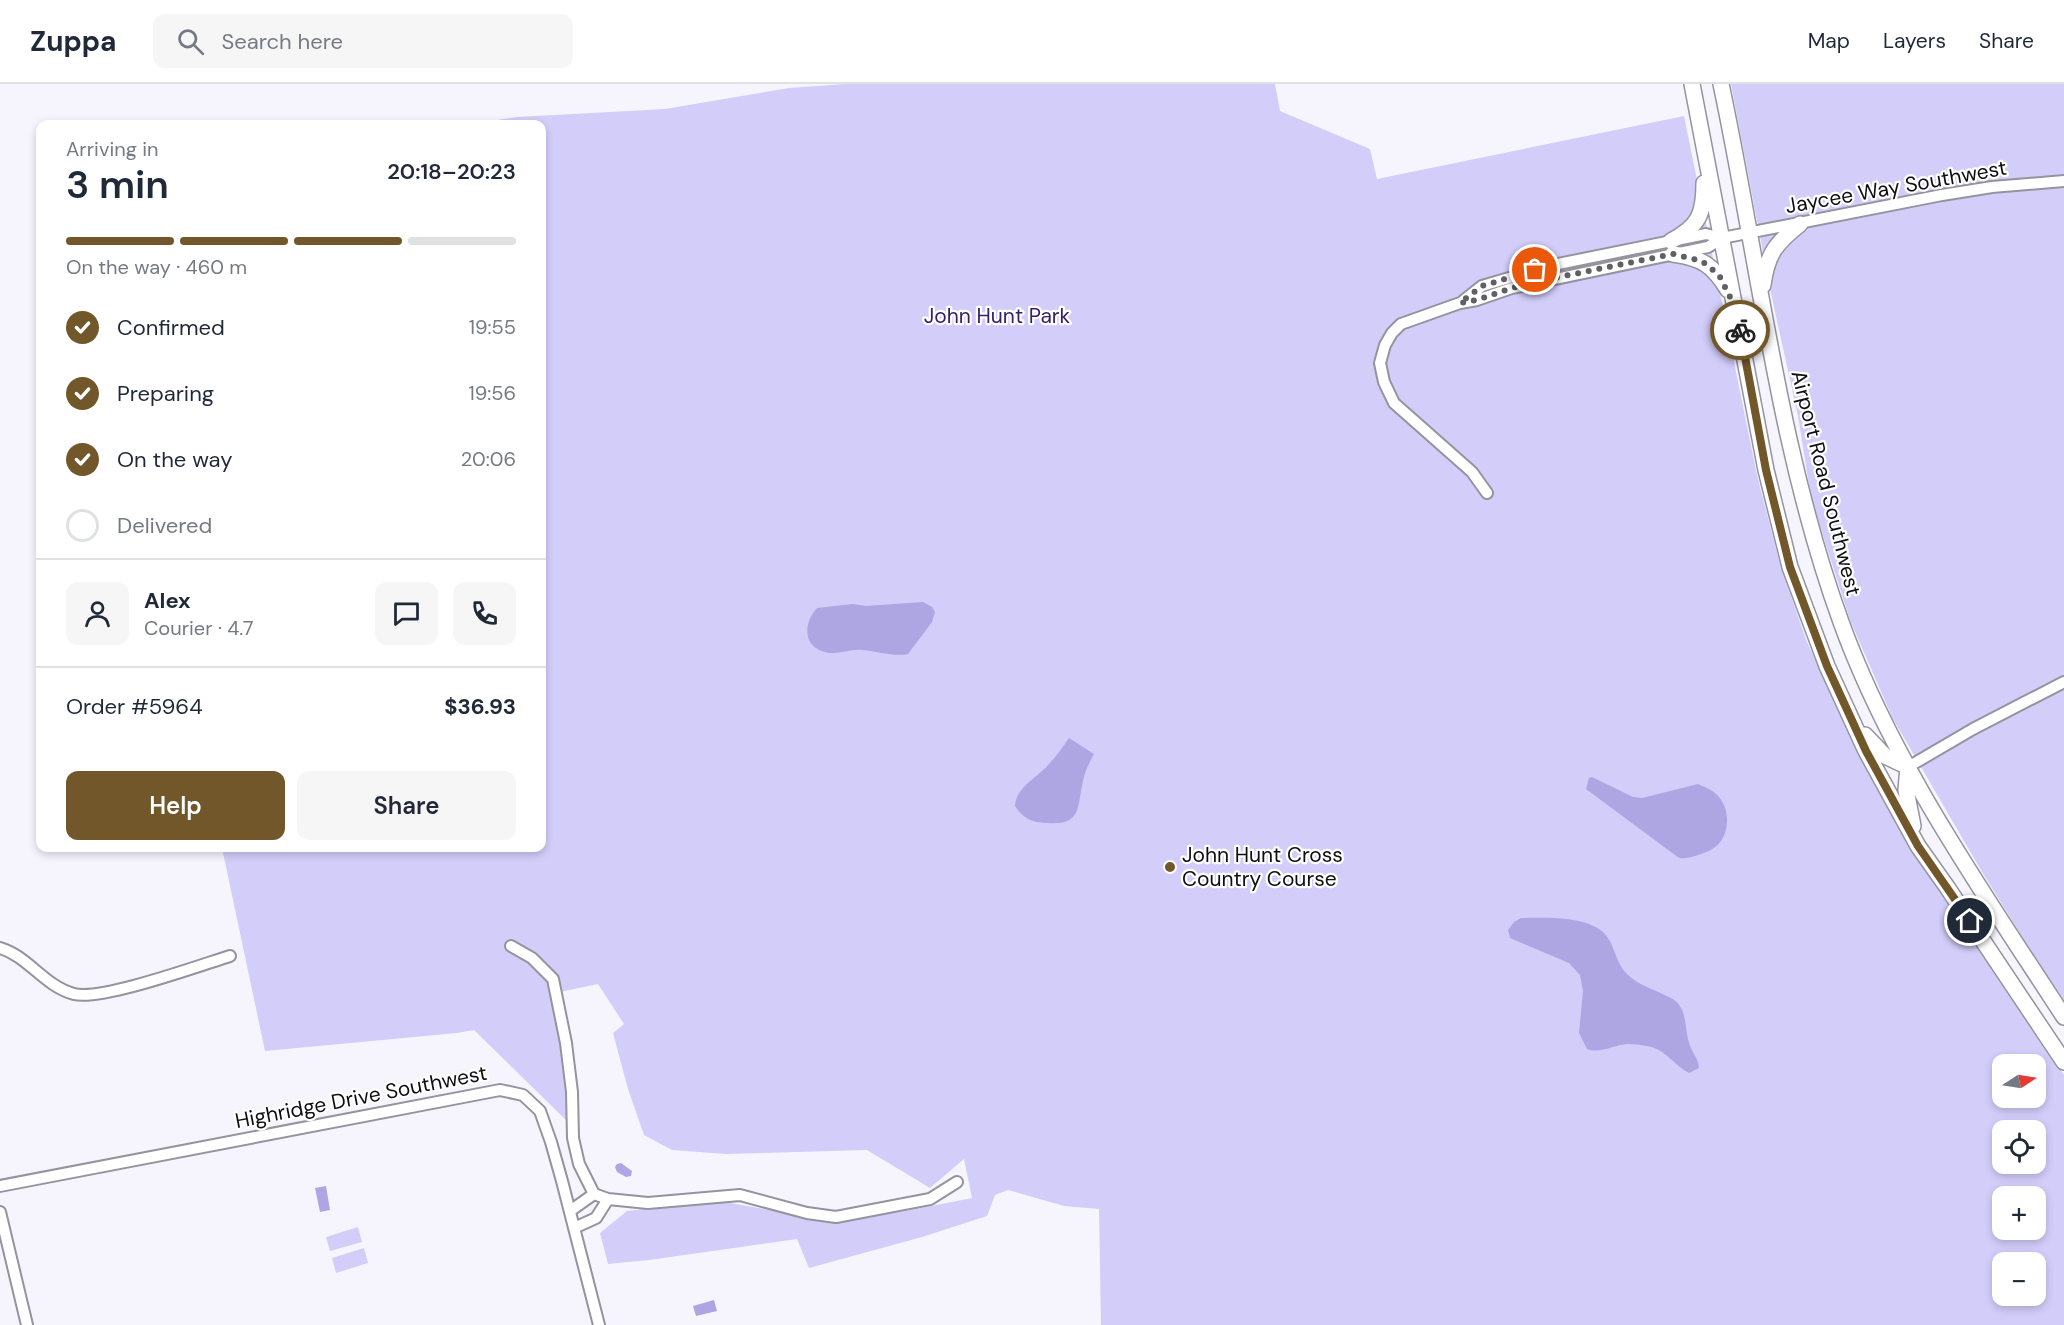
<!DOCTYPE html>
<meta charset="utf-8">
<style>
body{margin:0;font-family:"DM Sans",sans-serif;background:#f6f6f7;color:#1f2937;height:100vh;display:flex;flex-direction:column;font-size:22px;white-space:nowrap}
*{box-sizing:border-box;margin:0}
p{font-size:20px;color:#747a83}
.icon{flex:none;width:33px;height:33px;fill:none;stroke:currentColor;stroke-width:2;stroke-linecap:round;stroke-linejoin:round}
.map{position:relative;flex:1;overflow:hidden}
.side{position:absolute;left:36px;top:36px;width:510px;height:732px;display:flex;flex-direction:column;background:#fff;border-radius:12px;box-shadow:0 3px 9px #0003}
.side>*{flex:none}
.needle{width:39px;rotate:78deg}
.fabs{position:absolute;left:1992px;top:970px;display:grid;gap:12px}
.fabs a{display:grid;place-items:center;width:54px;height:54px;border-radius:12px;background:#fff;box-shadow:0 3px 9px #0003;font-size:30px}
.pin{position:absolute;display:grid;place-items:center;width:51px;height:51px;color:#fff;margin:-26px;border:3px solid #fff;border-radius:50%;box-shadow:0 2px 6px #0007}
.courier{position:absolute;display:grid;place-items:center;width:60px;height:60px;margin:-30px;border:4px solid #715729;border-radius:50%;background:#fff;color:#222;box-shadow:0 2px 8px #0007}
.overview em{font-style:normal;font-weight:600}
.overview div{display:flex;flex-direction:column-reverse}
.overview{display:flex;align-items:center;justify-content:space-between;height:102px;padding:0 30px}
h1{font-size:39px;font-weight:600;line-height:45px}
.bar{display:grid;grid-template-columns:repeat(4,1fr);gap:9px 6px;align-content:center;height:72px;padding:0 30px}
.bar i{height:8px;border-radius:4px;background:#e0e1e3}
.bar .active{background:#715729}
.bar p{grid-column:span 4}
.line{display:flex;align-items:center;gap:15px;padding:0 30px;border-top:2px solid #e0e1e3}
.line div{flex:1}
.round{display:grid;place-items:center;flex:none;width:63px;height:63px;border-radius:12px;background:#f6f6f7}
ol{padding:0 30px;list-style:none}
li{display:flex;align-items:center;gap:18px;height:66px}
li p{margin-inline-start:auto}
li .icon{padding:6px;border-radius:50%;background:#715729;color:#fff;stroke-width:4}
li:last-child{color:#747a83}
li i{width:33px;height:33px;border:3px solid #e0e1e3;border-radius:50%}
.button{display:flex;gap:12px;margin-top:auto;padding:12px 30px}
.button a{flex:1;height:69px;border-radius:12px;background:#715729;color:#fff;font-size:24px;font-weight:600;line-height:69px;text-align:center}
.button a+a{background:#f6f6f7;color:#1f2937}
header{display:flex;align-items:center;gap:36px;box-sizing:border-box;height:84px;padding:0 30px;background:#fff;border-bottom:2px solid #e0e1e3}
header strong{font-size:28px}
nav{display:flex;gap:33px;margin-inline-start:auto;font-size:21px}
.search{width:420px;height:54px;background:#f6f6f7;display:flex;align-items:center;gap:15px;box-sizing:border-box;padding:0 21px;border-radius:12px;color:#747a83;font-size:22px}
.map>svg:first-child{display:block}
.green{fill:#d3cdfa;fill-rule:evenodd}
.water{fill:#aea5e3}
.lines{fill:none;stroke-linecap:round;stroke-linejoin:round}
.street-casing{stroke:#94939e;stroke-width:14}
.secondary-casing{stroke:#94939e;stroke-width:18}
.street{stroke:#fff;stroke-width:10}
.secondary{stroke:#fff;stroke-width:15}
.done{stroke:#5f5f64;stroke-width:6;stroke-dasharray:0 10.8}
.route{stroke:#715729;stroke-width:8}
.poi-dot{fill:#715729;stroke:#fff;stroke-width:2}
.labels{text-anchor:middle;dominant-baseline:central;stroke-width:4.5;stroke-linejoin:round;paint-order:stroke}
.street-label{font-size:21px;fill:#0e0e11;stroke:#fff}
.park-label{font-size:21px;fill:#352169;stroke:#fff}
.poi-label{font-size:21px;fill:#0e0e11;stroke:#fff;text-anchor:start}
</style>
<header>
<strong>Zuppa</strong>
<div class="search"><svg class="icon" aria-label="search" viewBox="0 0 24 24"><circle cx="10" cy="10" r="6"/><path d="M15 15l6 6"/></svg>Search here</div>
<nav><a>Map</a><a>Layers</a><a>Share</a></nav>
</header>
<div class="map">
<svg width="2064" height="1241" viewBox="0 0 2064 1241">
<rect width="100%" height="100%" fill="#f6f5fe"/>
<path class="green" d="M845,0H1275L1280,27L1370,65L1377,95L1684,32L1757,391L1781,484L1807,558L1870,692L1948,817L2064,991V1241H1101L1099,1125L1064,1122L1008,1106L995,1111L987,1132L922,1153L809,1184L797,1155L649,1176L608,1180L600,1149L627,1127L669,1122L725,1118L803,1132L842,1133L901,1128L972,1114L964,1075L930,1104L867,1066L726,1070L672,1066L644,1051L628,1005L613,949L624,940L598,900L555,909L567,1022V1037L474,946L457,949L265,967L222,764H542V40H473L517,33L665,25L789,4ZM2002,981H2036V1014H2002ZM2002,1047H2036V1080H2002ZM2002,1113H2036V1146H2002ZM2002,1179H2036V1212H2002Z
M1731,0H2064V920L1982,788L1892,633L1850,536L1811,414L1798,332L1770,205Z
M358,1143L362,1158L330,1167L326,1153Z
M364,1164L368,1179L336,1189L332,1174Z"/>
<path class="water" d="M923,518L932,523L935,528L932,538L908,570C893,573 877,567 862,566C851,565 840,570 829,569C803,565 802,541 817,524L853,520L866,522Z
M1069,654L1094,670C1089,679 1085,687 1083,697C1077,723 1082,742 1047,739C1031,738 1024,735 1015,722C1016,703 1037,694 1048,681C1056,673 1063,663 1069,654Z
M1592,693L1633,713L1642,714L1698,700C1705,703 1713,706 1718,712C1731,725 1730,752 1715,763C1710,767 1704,769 1698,771C1691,773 1686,775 1679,774L1586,705L1589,694Z
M1521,834C1546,834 1593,831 1608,854C1615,864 1617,881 1627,890C1639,902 1656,906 1671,914C1688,923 1684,943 1689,959C1692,968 1698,974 1699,984L1689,989C1675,982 1667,967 1651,963C1644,961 1634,960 1627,960C1613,961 1601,970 1587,965L1579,949L1583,907L1580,891L1569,879L1510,854L1508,846L1514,838Z
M621,1079L632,1087L631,1092L626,1093L617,1088L615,1083L617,1080Z
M326,1102L330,1126L320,1128L315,1104Z
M714,1216L717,1227L696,1232L693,1222Z"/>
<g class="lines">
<g class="street-casing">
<path id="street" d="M1463,217L1482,202L1553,181L1706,150L1722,154
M1487,409L1472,388L1394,319L1384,298L1380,279L1385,261L1392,249L1401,240L1460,219L1477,216L1512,204L1708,163L1722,154L1942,111L1992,103L2064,97
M1908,683L1973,645L2064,598
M511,862L532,874L553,895L566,959L572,1008L573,1054L579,1080L594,1110L608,1115L648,1119L740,1111L807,1129L836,1133L930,1115L957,1098
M0,864C28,872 44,902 74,910C101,917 198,882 230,872
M0,1102L500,1006L523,1011L540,1027L551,1058L562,1097L599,1241
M570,1127L594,1110
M0,1128L27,1241
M574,1144L596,1134L608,1115"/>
</g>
<g class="secondary-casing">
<path id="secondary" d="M1692,0L1766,386L1790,483L1827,582L1866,667L1918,762L1947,803L2064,978
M1721,0C1759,179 1778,364 1841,538C1892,679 1983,808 2064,933
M1671,157C1699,142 1704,130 1704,99
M1673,170C1702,174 1713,181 1728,206
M1763,201C1767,170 1776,159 1800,140
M1865,651L1885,672L1908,683
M1908,683L1906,706L1913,742"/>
</g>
<use href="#street" class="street"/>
<use href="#secondary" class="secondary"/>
</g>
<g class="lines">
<path class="done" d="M1535,186L1482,202L1460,219L1477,216L1512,204L1549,195L1673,170L1702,177L1719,191L1736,225L1740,246"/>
<path class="route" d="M1740,246L1766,386L1790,483L1827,582L1866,667L1918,762L1970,837"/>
</g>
<circle class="poi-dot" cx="1170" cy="783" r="6"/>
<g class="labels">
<g class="street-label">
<text transform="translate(1896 103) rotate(-10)">Jaycee Way Southwest</text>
<text transform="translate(1826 399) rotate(76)">Airport Road Southwest</text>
<text transform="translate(361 1013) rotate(-11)">Highridge Drive Southwest</text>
</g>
<g class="park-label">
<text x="997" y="232">John Hunt Park</text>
</g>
<g class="poi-label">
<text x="1182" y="771">John Hunt Cross<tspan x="1182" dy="24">Country Course</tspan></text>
</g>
</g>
</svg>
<div class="fabs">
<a><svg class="needle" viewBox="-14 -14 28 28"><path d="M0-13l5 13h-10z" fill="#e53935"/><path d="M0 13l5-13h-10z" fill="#747a83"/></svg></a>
<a><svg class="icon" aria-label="locate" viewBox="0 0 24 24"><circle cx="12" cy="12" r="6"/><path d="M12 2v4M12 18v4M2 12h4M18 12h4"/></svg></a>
<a>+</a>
<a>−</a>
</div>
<div class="pin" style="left:1535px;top:186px;background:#ea580c"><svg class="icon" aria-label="bag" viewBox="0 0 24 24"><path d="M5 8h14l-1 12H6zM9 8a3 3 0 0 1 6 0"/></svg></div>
<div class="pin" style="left:1970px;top:837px;background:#1f2937"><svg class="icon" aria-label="home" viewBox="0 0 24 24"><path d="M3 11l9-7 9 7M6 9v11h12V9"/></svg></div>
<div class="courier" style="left:1740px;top:246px"><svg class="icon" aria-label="bike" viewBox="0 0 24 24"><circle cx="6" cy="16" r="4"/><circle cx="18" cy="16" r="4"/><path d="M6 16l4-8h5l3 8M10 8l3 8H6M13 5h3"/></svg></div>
<section class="side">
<div class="overview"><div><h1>3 min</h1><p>Arriving in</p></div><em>20:18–20:23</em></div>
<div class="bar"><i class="active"></i><i class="active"></i><i class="active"></i><i></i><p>On the way · 460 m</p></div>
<ol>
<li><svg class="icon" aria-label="check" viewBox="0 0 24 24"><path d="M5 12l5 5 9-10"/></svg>Confirmed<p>19:55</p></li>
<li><svg class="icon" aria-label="check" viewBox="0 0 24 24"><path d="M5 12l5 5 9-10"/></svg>Preparing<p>19:56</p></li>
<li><svg class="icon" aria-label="check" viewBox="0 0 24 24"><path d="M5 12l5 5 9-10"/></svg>On the way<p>20:06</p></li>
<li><i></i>Delivered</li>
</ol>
<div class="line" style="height:108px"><a class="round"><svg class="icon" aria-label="person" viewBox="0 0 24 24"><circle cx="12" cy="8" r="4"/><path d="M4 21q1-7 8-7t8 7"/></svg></a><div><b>Alex</b><p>Courier · 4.7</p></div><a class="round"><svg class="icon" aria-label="chat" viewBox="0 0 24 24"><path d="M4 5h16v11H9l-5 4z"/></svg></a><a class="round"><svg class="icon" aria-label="phone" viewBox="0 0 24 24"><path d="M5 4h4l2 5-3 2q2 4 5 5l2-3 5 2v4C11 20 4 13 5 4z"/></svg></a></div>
<div class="line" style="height:78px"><div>Order #5964</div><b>$36.93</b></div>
<div class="button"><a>Help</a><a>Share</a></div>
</section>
</div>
